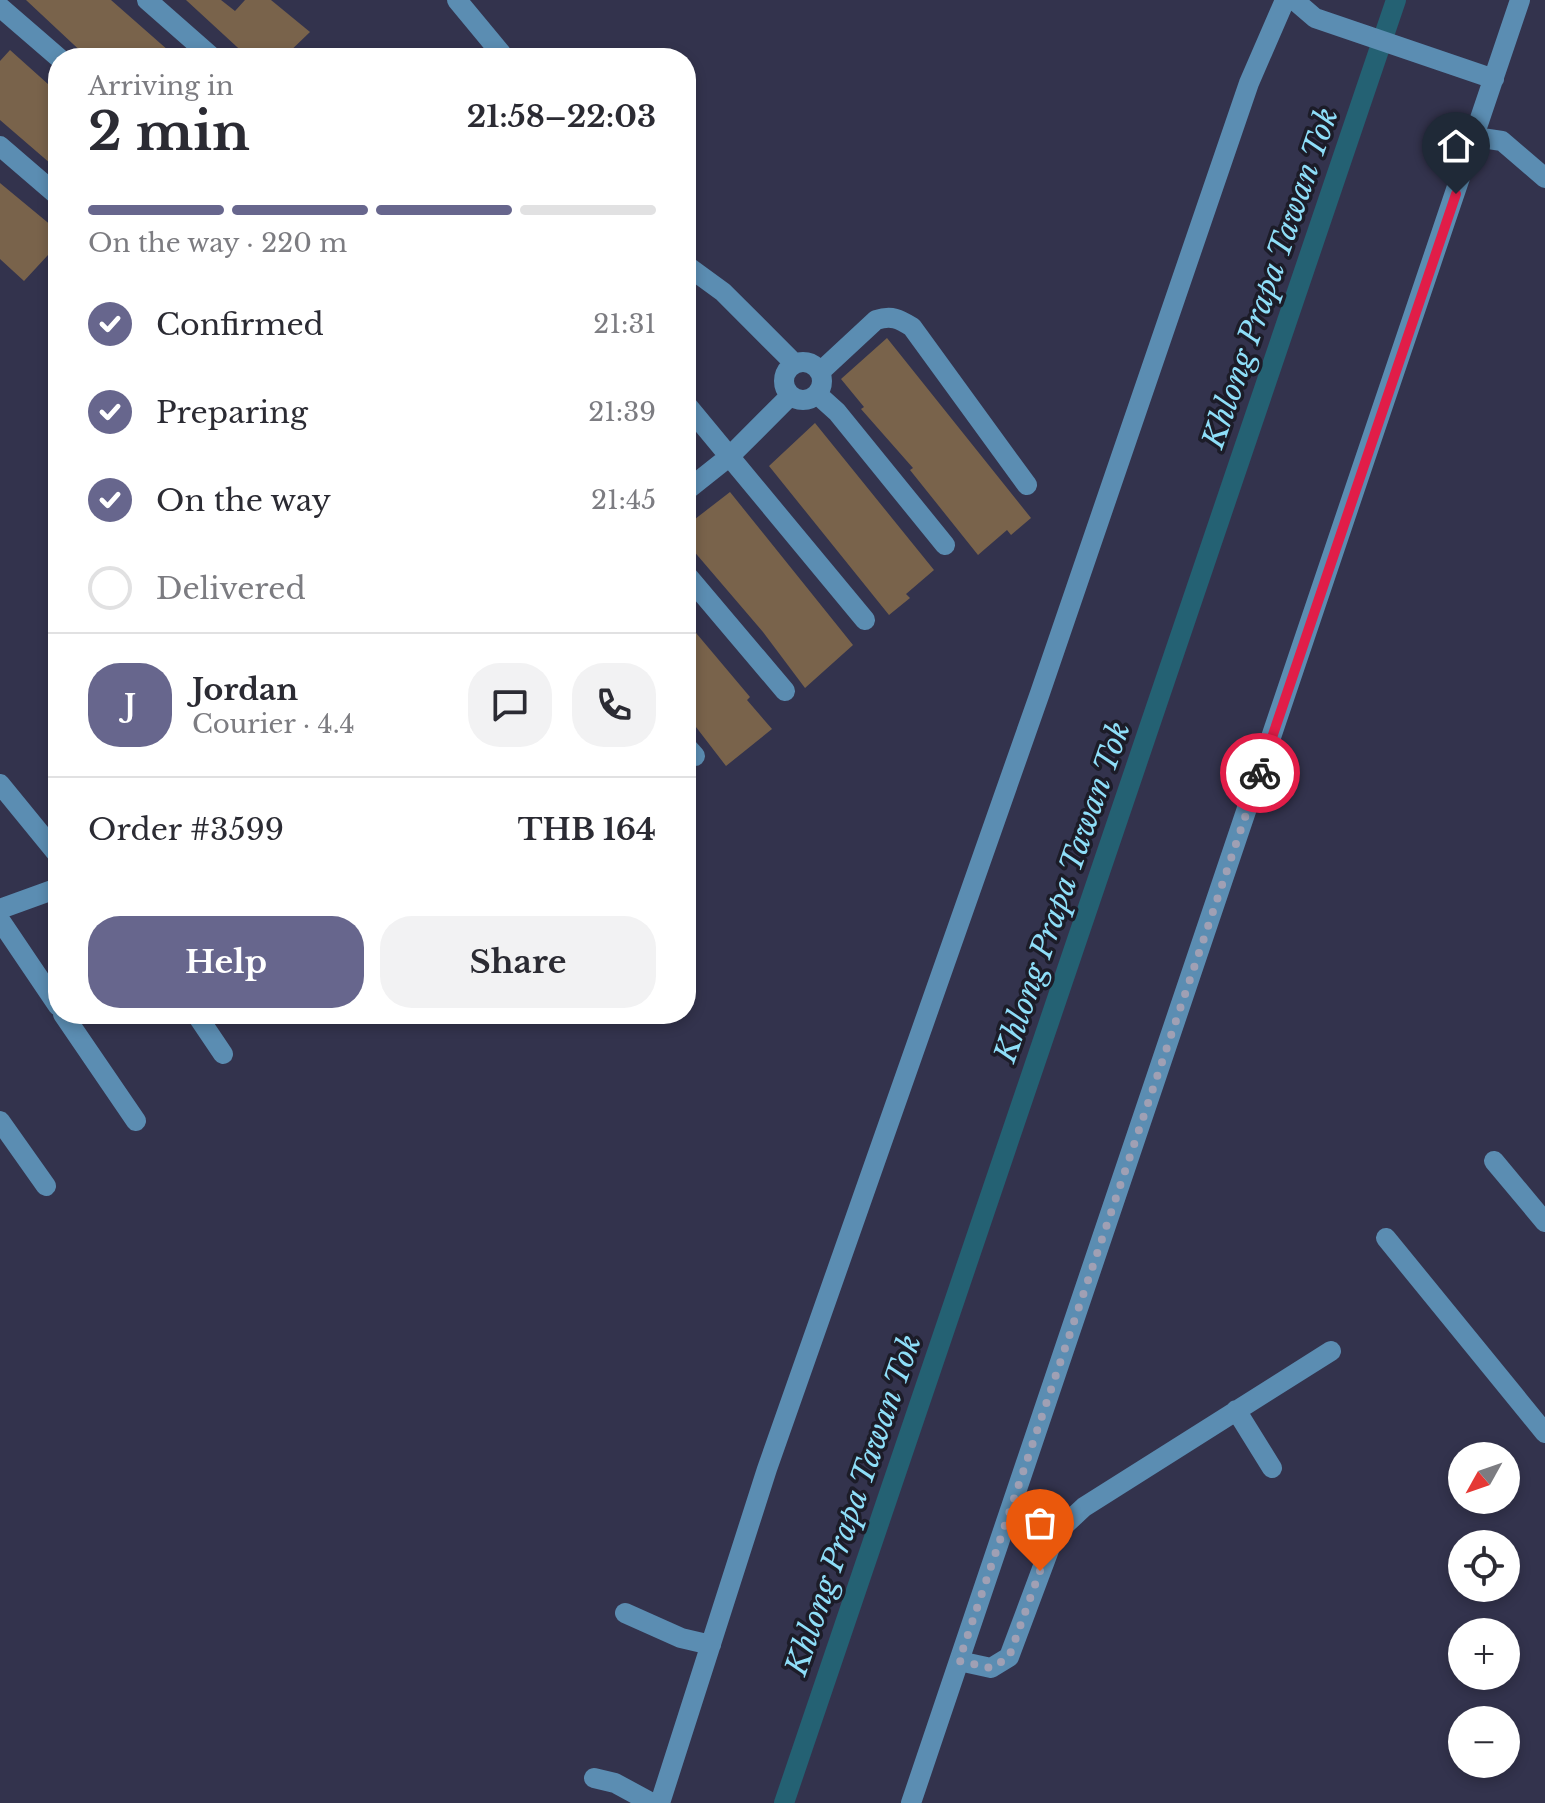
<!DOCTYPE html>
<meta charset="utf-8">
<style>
body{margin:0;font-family:"Libre Baskerville",serif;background:#f2f2f3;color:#2b2b33;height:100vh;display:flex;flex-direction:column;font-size:30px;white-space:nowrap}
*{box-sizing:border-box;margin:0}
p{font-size:26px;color:#7c7c81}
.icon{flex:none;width:44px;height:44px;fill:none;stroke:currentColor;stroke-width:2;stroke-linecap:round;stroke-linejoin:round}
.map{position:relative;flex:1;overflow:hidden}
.details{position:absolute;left:48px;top:48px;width:648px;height:976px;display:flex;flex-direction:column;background:#fff;border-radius:32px;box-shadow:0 4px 12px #0003}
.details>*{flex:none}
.needle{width:52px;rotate:230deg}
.tools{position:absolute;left:1448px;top:1442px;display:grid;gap:16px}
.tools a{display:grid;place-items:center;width:72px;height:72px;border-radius:50%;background:#fff;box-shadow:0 4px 12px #0003;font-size:40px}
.pin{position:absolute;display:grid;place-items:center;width:68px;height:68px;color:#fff;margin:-82px -34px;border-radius:50% 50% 50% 0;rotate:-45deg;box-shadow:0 0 8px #0007}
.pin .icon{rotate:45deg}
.courier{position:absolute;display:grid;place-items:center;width:80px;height:80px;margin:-40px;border:6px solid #e11d48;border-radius:50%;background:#fff;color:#222;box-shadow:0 2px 10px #0007}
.overview em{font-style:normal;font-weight:700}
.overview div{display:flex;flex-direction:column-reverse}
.overview{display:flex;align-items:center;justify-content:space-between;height:136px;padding:0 40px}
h1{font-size:52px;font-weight:700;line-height:60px}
.bar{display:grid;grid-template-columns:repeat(4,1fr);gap:12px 8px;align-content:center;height:96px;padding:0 40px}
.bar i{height:10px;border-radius:6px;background:#e1e1e2}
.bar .on{background:#67668d}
.bar p{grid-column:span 4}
.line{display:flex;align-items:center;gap:20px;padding:0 40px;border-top:2px solid #e1e1e2}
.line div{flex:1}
.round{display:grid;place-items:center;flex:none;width:84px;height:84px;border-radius:32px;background:#f2f2f3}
ol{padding:0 40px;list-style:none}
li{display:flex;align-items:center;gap:24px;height:88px}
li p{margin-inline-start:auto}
li .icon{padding:8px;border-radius:50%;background:#67668d;color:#fff;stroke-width:4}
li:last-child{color:#7c7c81}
li i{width:44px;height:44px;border:4px solid #e1e1e2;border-radius:50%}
.cta{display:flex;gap:16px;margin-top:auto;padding:16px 40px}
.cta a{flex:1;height:92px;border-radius:32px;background:#67668d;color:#fff;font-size:32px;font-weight:700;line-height:92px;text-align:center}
.cta a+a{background:#f2f2f3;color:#2b2b33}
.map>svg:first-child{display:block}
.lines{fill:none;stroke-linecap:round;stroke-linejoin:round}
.canal{stroke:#246173;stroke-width:20}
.building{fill:#79634b}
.minor{stroke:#5b8db2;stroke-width:20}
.done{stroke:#a0a0b4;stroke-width:8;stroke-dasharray:0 14.4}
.route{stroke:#e11d48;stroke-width:10}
.labels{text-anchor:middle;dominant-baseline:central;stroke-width:7;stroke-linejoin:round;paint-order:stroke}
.water-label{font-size:30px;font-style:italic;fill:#8edef8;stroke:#1c1c28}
</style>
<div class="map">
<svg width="1545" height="1803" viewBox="0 0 1545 1803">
<rect width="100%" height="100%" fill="#33334d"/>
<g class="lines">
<path class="canal" d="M784,1803L1396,0"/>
</g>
<path class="building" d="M26,0H111L177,58H88Z
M186,0H221L235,11L245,0H271L310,32L283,58H249Z
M10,50L58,93V170L0,120V61Z
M0,183L58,231V264L48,255L24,281L0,259Z
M887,338L1031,518L1011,535L1007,530L978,555L910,470L913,468L861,409L864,407L841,379Z
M815,423L934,570L906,594L910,598L889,615L769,466Z
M730,492L853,645L805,688L763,632L686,542V526Z
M686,621L750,697L747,700L772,729L726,766L686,714Z"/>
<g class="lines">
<path class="minor" d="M147,0L213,58
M457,0L505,58
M1294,0L1315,18L1494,79
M0,7L59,58
M1475,137L1502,141L1545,178
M0,146L58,196
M686,265L723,292L794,363
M784 381a19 19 0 1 1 38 0a19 19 0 1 1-38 0Z
M820,372L876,320C892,315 899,319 912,327L1027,485
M817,394L837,412L945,545
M686,404L865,620
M686,491L730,456L790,396
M686,574L785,691
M686,746L695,756
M0,784L58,855
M0,909L58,888
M0,920L58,1006
M63,1014L136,1121
M196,1014L223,1054
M0,1121L46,1186
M1494,1161L1545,1222
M1386,1238L1545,1433
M1236,1410L1272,1468
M625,1613L681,1638L711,1645
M959,1661L991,1668L1009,1657L1055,1534L1084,1507L1331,1351
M594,1778L615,1783L652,1803
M660,1803L767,1469L1040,693L1249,83L1285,0
M911,1803L1520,0"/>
</g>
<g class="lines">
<path class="done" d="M1040,1571L1009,1657L991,1668L959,1661L1260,773"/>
<path class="route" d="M1260,773L1456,194"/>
</g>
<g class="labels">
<g class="water-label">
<text transform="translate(1270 278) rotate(-71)">Khlong Prapa Tawan Tok</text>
<text transform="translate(1062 892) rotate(-71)">Khlong Prapa Tawan Tok</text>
<text transform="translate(853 1505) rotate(-71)">Khlong Prapa Tawan Tok</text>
</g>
</g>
</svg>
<div class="tools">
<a><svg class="needle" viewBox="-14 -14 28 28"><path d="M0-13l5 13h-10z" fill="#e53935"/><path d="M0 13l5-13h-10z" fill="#7c7c81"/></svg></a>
<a><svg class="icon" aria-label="locate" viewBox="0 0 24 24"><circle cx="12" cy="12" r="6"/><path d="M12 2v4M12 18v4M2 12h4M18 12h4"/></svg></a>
<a>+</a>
<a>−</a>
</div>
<div class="pin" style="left:1040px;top:1571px;background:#ea580c"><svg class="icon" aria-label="bag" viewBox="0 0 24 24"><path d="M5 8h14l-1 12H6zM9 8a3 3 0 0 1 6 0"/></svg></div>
<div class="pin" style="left:1456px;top:194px;background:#1f2937"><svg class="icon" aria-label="home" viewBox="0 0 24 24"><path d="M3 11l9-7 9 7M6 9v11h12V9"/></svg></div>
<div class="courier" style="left:1260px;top:773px"><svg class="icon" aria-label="bike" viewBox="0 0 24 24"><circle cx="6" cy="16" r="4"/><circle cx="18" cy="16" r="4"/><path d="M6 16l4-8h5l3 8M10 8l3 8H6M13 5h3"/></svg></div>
<section class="details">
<div class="overview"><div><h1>2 min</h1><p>Arriving in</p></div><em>21:58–22:03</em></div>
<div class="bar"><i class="on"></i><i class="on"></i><i class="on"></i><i></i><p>On the way · 220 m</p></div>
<ol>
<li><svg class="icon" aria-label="check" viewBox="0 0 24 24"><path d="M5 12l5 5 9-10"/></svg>Confirmed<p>21:31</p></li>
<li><svg class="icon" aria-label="check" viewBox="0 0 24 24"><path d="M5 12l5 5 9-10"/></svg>Preparing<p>21:39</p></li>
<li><svg class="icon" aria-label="check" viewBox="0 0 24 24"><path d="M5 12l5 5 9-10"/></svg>On the way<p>21:45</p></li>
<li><i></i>Delivered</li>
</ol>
<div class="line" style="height:144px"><b class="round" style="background:#67668d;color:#fff">J</b><div><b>Jordan</b><p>Courier · 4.4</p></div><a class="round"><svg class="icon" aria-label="chat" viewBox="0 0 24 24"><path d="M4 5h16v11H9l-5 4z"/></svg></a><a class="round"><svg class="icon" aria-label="phone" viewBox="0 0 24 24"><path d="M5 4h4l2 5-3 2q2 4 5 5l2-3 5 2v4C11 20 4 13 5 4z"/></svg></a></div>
<div class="line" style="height:104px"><div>Order #3599</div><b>THB 164</b></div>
<div class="cta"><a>Help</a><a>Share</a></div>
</section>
</div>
